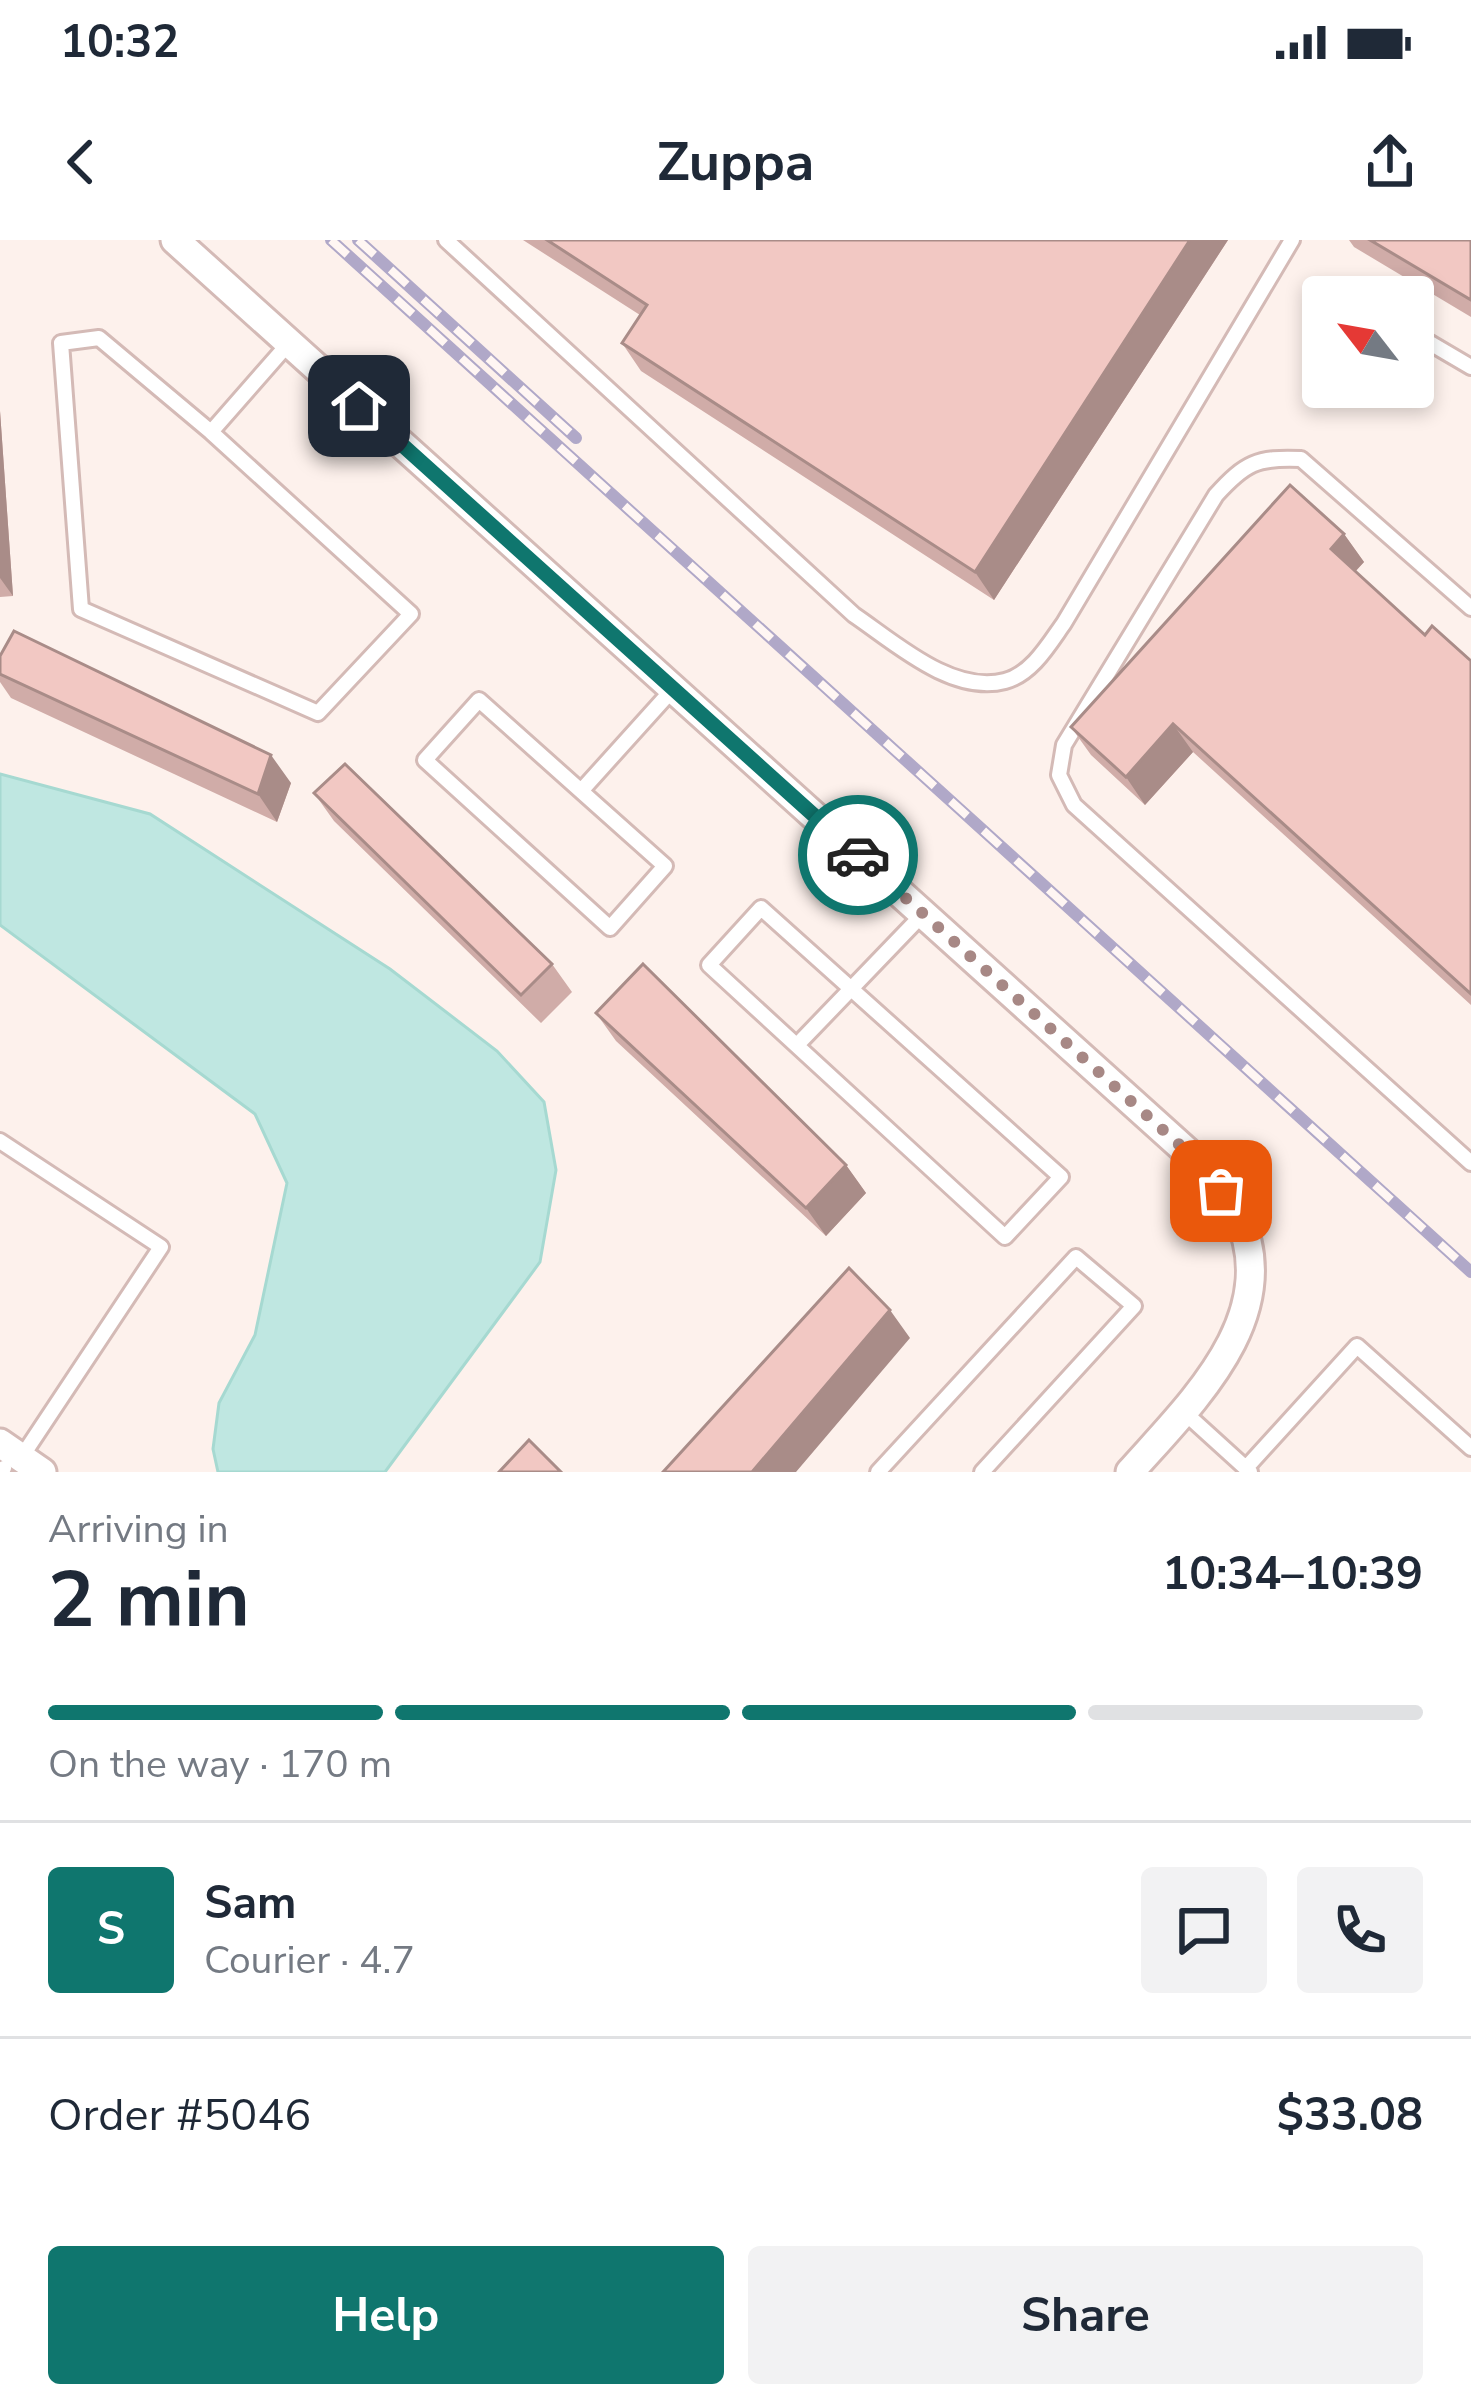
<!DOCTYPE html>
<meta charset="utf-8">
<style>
body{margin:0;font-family:"Nunito Sans",sans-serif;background:#f2f2f3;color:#1f2937;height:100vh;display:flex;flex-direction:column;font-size:45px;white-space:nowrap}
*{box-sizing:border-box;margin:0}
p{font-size:39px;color:#747a83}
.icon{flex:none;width:66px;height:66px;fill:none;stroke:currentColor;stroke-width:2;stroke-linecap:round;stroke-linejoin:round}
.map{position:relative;height:1232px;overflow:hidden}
.drawer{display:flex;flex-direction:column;background:#fff;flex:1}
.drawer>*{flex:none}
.needle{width:78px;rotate:301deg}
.fabs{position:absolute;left:1302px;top:36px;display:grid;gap:24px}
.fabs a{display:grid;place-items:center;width:132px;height:132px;border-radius:12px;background:#fff;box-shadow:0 6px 18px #0003;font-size:60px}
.pin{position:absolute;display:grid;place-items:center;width:102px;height:102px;color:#fff;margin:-51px;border-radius:24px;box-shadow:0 6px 18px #0006}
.courier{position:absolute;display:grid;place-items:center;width:120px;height:120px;margin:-60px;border:9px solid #0f766e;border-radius:50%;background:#fff;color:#222;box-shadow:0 3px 15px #0007}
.headline em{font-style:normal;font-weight:700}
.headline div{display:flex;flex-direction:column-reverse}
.headline{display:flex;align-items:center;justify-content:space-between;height:204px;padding:0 48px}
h1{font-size:78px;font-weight:700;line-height:90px}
.bar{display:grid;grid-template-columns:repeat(4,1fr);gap:18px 12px;align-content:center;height:144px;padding:0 48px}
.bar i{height:15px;border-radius:9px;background:#e0e1e3}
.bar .selected{background:#0f766e}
.bar p{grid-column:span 4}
.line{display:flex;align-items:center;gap:30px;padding:0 48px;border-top:3px solid #e0e1e3}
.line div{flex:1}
.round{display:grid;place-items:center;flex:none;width:126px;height:126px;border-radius:12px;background:#f2f2f3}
.cta{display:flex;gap:24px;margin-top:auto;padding:24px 48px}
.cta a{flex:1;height:138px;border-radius:12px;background:#0f766e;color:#fff;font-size:48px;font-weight:700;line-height:138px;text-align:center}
.cta a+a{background:#f2f2f3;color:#1f2937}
.status{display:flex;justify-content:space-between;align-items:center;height:84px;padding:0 60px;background:#fff;direction:ltr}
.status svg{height:33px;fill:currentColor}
header{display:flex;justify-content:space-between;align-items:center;height:156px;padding:0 48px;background:#fff;font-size:54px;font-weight:700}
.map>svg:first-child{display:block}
.water{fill:#bfe7e1;stroke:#a6d9d1;stroke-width:3}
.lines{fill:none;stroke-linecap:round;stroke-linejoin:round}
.service-casing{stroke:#d4bab6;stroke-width:20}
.minor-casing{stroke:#d4bab6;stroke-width:33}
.service{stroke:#fff;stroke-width:14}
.minor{stroke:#fff;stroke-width:27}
.rail-casing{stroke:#b0a8c8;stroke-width:12}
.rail{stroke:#fff6f3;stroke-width:8;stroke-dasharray:22;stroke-linecap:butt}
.wall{fill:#d0aca8}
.shaded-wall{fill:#a98c88}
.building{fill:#f2c8c3;stroke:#a98c88;stroke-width:3}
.done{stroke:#a78885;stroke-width:12;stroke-dasharray:0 21.6}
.route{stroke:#0f766e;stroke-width:15}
</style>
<div class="status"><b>10:32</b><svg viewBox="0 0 49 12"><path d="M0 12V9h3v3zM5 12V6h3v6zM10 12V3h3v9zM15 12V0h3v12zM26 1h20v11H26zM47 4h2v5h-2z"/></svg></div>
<header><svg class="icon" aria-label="back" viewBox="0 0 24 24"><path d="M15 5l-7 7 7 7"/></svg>Zuppa<svg class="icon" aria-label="share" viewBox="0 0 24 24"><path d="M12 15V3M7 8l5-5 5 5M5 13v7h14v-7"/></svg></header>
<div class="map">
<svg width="1471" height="1232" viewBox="0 0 1471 1232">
<rect width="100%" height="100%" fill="#fdf1ec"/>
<path class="water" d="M0,534L150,574L390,729L497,811L544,862L556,930L540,1022L385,1232H218L213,1209L219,1163L255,1095L287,943L255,874L0,685Z"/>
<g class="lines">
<g class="service-casing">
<path id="service" d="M446,0L854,375C894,402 952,455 1005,441C1032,434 1049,404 1064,383L1292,0
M1336,49L1350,57
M1413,93L1471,127
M99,98L211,192L411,374L318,473L81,369L61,103Z
M211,192L289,103
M1471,368L1301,219C1257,217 1245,223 1216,255L1064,505L1059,535L1074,565L1471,923
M479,460L665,626L610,688L425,520Z
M581,551L673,449
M761,668L1061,937L1005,997L709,725Z
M798,804L923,674
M0,901L161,1007L21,1218
M1184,1172L1250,1232
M1246,1228L1357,1106L1471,1208
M1,1232L4,1228
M878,1232L1076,1017L1134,1066L982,1232"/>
</g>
<g class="minor-casing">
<path id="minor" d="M175,0L1204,927C1215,942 1229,957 1237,973C1286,1075 1191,1163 1130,1232
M0,1203L42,1232"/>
</g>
<use href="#service" class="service"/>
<use href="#minor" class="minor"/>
<g class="rail-casing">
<path id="rail" d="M331,0L1471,1032
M358,0L576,198"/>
</g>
<use href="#rail" class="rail"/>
</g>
<path class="wall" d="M523,0H1228L994,360L641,131L622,103L640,75Z
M1349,0H1471V77L1354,7Z
M0,171L13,356L0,357Z
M1344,294L1364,322L1355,332L1425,395L1471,421V765L1193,512L1145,565L1091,515L1071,487Z
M0,416L291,543L277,582L11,458L0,442Z
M314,553L552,724L572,752L541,783L334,581Z
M596,773L846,925L866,953L826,996L616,801Z"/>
<path class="shaded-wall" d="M1190,0H1228L994,360L975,332Z
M0,171L13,356L0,338Z
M1344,294L1364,322L1350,337L1331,309Z
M1173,484L1193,512L1145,565L1126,537Z
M271,515L291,543L277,582L258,554Z
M846,925L866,953L826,996L806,968Z
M890,1070L910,1098L796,1232H752Z"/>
<path class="building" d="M547,0H1190L975,332L622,103L647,65Z
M1370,0H1471V60Z
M1290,245L1344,294L1331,309L1425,395L1432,386L1471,421V754L1173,484L1126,537L1071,487Z
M14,391L271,515L258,554L0,434V416Z
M345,524L552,724L521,755L314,553Z
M643,724L846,925L806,968L596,773Z
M849,1028L890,1070L752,1232H663Z
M529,1200L561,1232H499Z"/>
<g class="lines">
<path class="done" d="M858,615L1204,927L1221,951"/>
<path class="route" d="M359,166L858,615"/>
</g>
</svg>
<div class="fabs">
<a><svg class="needle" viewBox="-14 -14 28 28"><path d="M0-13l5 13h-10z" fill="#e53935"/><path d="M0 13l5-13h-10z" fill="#747a83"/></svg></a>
</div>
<div class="pin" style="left:1221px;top:951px;background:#ea580c"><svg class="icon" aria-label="bag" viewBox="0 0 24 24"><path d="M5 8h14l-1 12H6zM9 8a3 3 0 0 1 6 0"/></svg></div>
<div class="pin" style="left:359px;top:166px;background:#1f2937"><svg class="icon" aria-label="home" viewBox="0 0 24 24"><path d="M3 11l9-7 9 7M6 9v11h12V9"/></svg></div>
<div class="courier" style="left:858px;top:615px"><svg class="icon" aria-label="car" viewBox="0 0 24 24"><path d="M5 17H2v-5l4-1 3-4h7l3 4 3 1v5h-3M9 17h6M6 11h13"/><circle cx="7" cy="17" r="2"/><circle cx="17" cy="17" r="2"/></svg></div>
</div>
<section class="drawer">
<div class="headline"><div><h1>2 min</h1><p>Arriving in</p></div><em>10:34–10:39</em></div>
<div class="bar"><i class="selected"></i><i class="selected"></i><i class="selected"></i><i></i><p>On the way · 170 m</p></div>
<div class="line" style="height:216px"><b class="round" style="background:#0f766e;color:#fff">S</b><div><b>Sam</b><p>Courier · 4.7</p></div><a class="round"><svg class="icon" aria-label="chat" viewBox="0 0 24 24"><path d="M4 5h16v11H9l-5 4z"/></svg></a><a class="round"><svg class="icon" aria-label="phone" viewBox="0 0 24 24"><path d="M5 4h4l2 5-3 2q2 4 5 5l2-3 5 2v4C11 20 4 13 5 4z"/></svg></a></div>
<div class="line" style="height:156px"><div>Order #5046</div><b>$33.08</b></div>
<div class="cta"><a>Help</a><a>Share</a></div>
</section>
